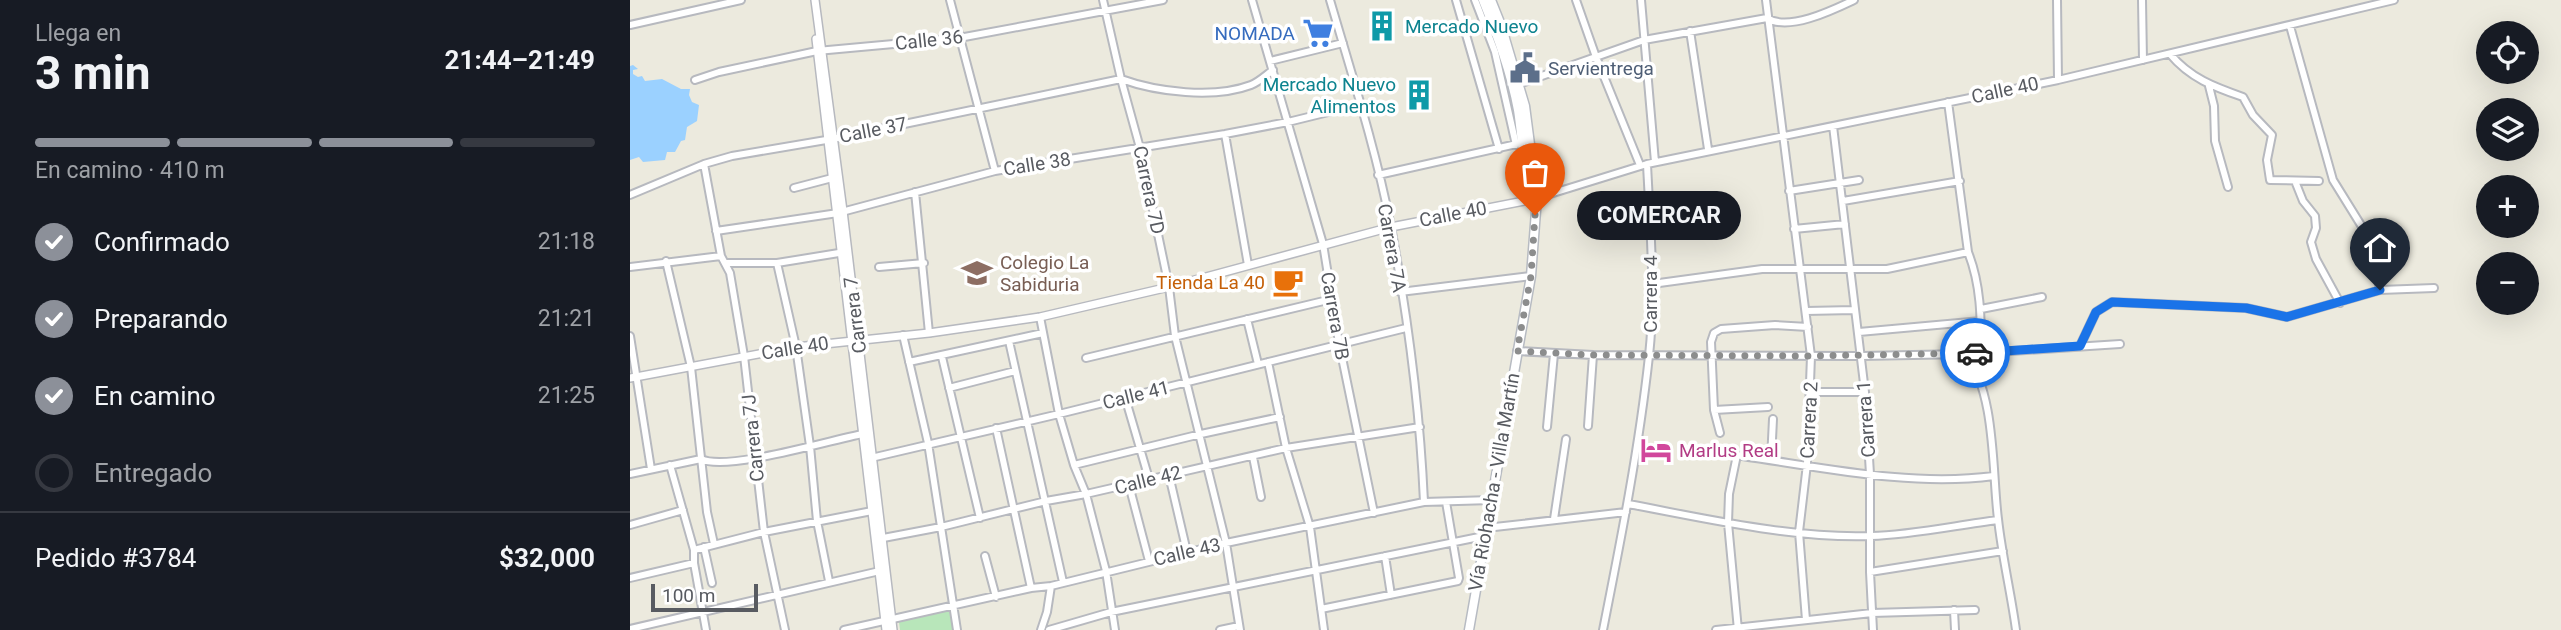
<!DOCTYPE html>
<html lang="es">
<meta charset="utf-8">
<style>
body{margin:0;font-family:Roboto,sans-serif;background:#242831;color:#f1f3f6;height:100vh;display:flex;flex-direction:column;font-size:26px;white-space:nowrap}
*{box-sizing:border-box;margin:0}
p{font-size:23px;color:#9ea1a6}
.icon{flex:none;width:38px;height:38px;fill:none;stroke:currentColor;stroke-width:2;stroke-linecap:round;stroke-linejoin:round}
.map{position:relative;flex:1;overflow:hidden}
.panel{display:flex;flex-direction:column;background:#171b24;width:630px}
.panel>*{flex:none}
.buttons{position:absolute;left:1846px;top:21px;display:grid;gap:14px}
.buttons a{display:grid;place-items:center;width:63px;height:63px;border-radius:50%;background:#171b24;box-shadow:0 7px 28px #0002;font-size:35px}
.scale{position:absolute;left:21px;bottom:18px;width:107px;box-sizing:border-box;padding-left:7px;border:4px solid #585b61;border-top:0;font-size:19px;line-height:24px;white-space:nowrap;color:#585b61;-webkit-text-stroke:5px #fff;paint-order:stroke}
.pin{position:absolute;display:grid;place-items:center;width:60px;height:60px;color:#fff;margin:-72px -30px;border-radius:50% 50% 50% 0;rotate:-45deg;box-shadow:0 0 7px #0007}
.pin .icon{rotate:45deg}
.courier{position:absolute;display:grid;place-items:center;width:70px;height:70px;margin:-35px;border:5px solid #1a73e8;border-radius:50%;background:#fff;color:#222;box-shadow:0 2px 9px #0007}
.bubble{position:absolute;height:49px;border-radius:24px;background:#171b24;box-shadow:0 7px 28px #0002;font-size:23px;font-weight:700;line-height:49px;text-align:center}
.head em{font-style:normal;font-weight:700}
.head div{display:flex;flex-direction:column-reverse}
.head{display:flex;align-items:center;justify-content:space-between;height:119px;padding:0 35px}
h1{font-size:46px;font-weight:700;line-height:52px}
.bar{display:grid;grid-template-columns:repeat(4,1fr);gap:10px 7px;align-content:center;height:84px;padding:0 35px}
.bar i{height:9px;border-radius:5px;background:#363941}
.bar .active{background:#8c9099}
.bar p{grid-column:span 4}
.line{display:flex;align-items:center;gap:18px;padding:0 35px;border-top:2px solid #363941}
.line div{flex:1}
ol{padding:0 35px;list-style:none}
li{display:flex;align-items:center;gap:21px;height:77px}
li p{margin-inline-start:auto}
li .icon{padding:7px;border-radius:50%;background:#8c9099;color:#fff;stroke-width:4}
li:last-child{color:#9ea1a6}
li i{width:38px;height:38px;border:4px solid #363941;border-radius:50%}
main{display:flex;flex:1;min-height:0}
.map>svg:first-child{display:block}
.green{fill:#b8e6ba}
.water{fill:#9bd1ff}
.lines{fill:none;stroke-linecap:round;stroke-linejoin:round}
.minor-casing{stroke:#b7b9bf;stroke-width:10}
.tertiary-casing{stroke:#b7b9bf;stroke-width:10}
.secondary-casing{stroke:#b7bbc2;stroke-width:11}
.minor{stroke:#fff;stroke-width:6}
.tertiary{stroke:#fff;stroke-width:7}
.secondary{stroke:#fff;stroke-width:8}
.done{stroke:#8c8d8d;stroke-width:7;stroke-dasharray:0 12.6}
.route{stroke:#1a73e8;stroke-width:9}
.labels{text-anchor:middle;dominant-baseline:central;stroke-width:7;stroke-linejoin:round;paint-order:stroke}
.culture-label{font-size:19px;fill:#0d838f;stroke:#fff;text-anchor:start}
.shop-label{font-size:19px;fill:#366cbe;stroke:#fff;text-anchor:end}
.street-label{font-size:19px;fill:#585b61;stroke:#fff}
.service-label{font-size:19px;fill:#4e5e75;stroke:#fff;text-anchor:start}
.education-label{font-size:19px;fill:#785e54;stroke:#fff;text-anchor:start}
.food-label{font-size:19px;fill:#c56008;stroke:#fff;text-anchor:end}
.hotel-label{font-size:19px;fill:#b23c85;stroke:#fff;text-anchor:start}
</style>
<main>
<section class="panel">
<div class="head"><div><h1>3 min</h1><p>Llega en</p></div><em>21:44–21:49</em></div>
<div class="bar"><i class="active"></i><i class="active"></i><i class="active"></i><i></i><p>En camino · 410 m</p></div>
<ol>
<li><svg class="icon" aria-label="check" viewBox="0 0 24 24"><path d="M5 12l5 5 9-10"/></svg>Confirmado<p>21:18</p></li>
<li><svg class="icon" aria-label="check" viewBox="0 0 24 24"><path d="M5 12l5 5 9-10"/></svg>Preparando<p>21:21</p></li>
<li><svg class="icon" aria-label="check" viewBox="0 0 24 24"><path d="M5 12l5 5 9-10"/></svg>En camino<p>21:25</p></li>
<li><i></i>Entregado</li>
</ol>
<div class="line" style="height:91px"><div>Pedido #3784</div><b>$32,000</b></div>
</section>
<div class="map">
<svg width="1931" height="630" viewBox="0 0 1931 630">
<rect width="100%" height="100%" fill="#eceade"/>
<path class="green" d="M321,608L324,630H270L269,622Z"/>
<path class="water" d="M3,65L8,69L3,70V74L8,77L12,76L15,81L32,79L51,89H60L59,95L62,102L69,105L67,121L57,127L55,140L51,141L45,152H37L35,160L13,162L9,157L0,160V66Z"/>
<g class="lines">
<g class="minor-casing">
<path id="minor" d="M320,0L365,171
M473,0L491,79L510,148L539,287L545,336L596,543L610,630
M622,0L693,244L709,343L744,513
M700,0C722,75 746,150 761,227C778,318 790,411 794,502
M826,0L869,149
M845,0L865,52L886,145
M946,0L966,57L1010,165
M1011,0L1025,162
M1136,0L1181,356L1177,464L1169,532L1176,620
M1427,0L1428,80
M1512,0L1513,60
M0,25L111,0
M1660,26L1703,180L1734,230L1742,251L1750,290
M1060,31L1078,149
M1540,54C1560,78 1584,87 1613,97L1623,115L1642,135L1637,160L1640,180L1689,181
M640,61L713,43
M65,80L89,72L187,51L329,38L533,0
M889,84L1014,40L1137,18C1158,32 1203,10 1224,0
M1579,86L1584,106L1585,141L1598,187
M1318,102L1338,252C1351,285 1351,317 1351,353
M1203,126L1235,392L1240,474V572L1243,630
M595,134L618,265
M74,164L91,256L100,273L114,356L134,532L155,630
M748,175L896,142
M1665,181L1673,201L1685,216L1686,228L1681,242L1686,259L1710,303
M164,188L206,177
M1159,191L1229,180
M285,192L299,333
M0,195L74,164L102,156L202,139L491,79C527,92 584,99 621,85C629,82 636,75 643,70
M907,198L1017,164L1428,80L1764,0
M1213,201L1330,181
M1164,229L1215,224
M86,231L208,213L365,171L595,134L658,122L731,104
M36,261L61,367L77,512L84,544
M95,263H147L215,252
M147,263L166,347L180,446L187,521L199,581
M0,267L91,256
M249,267L294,263
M1022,284L1132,269H1257L1338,252
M770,292L901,276
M1351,309L1412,297
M1176,311L1224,310
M410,317L429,414L444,465L456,494L476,571L485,630
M617,319L628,364
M1229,332L1351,321
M273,335L298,443L327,630
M0,336L21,469
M379,341L433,582
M1450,346L1466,312L1482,302L1616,308L1657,317L1750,290L1804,288
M887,351L963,355L1231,356L1335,354L1490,344
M1335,354C1366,391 1362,472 1368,519C1372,556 1381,593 1386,630
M312,357L350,518
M456,358L702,299
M279,362L413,333
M638,362L656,448L680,527L694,630
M319,388L385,371
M1181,392H1235
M495,397L519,479
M1084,410L1138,407
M958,426L963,355
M917,427L924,354
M366,428L401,588
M1090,433L1084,410L1081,342L1084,333L1091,329L1145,325L1178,327
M1082,452C1175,463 1271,488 1364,476
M1107,455L1099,494L1098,523L1108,630
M623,457L631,497
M241,458L429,414L776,328
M1141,460L1143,419
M40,465L64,550V563L76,630
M444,465L571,434L650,417
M0,474L71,459C97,472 204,439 237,433
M539,475L557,552
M499,485L519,561
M998,504C1074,518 1163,539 1241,536C1282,535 1327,525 1368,520
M924,519L936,439
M0,525L53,510
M856,528L996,512
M248,539L311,527L416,501L456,494L656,448L790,427
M74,547L82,583
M64,550L134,532L247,510
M355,556L366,597
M755,556L761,595
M1240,572L1373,551
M0,578L64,563
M691,609L828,581L829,578L816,502
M1324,610L1325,630
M0,629L254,570
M214,630L401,588L421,586L596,543L794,502L862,500
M411,630L417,612L421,586
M419,630L481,612L854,536
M590,630L609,626
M973,630C991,539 1009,448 1019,356C1026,292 1020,227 1017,164
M1086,630L1242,613L1345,610"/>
</g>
<g class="tertiary-casing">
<path id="tertiary" d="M185,0L213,211L263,630
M186,39L256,630
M0,378L166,347L299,333L410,317L539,287L761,227L904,199"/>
</g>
<g class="secondary-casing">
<path id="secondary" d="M853,0C867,35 881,72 888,110C893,142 893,176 904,207
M839,630L901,276L907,198L895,106L871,25L861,0"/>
</g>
<use href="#minor" class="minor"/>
<use href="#tertiary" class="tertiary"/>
<use href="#secondary" class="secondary"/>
</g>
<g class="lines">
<path class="done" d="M905,215L901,276L887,351L962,355L1181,356L1345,353"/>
<path class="route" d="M1345,353L1450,346L1466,312L1482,302L1616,308L1657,317L1750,290"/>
</g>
<defs>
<g id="building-bare" transform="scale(2.415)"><path d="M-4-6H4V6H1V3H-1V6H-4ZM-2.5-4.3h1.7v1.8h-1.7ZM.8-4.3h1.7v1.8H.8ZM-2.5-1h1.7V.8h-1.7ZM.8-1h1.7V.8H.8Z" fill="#0f9aa8" stroke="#fff" stroke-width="2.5" paint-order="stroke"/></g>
<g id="supermarket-bare" transform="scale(2.415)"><path d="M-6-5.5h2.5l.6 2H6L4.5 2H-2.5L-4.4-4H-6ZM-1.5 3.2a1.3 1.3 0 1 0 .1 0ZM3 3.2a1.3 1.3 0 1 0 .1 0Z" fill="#3f7fe0" stroke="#fff" stroke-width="2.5" paint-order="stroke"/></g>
<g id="civic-bare" transform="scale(2.415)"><path d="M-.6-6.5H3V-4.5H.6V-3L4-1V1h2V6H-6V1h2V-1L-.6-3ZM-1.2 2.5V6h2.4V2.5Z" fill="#5c6f8a" stroke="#fff" stroke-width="2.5" paint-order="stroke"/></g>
<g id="school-bare" transform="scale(2.415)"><path d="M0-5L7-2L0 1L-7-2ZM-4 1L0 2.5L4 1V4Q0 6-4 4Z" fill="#8d6e63" stroke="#fff" stroke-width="2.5" paint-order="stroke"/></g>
<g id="cafe-bare" transform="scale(2.415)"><path d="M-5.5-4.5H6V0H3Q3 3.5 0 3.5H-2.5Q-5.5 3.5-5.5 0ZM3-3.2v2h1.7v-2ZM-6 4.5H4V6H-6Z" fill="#e8710a" stroke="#fff" stroke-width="2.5" paint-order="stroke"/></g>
<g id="hotel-bare" transform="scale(2.415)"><path d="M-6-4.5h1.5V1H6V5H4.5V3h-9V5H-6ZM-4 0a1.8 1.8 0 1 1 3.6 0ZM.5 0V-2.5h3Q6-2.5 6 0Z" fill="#d1479c" stroke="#fff" stroke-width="2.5" paint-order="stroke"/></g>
</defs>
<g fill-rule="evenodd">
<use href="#building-bare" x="752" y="26"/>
<use href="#supermarket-bare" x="688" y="33"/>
<use href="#civic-bare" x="895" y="68"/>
<use href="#building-bare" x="789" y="95"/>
<use href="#school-bare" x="347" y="273"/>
<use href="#cafe-bare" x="658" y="282"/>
<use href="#hotel-bare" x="1026" y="450"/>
</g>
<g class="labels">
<g class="culture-label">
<text x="775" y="26">Mercado Nuevo</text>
<text x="766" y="84" text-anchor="end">Mercado Nuevo<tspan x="766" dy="22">Alimentos</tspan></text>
</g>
<g class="shop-label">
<text x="665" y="33">NOMADA</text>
</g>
<g class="street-label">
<text transform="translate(299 40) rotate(-6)">Calle 36</text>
<text transform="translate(1375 90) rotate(-12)">Calle 40</text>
<text transform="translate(243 130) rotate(-11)">Calle 37</text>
<text transform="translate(407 164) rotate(-9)">Calle 38</text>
<text transform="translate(519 190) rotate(78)">Carrera 7D</text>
<text transform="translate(823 214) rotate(-11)">Calle 40</text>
<text transform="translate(762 248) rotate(80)">Carrera 7A</text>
<text transform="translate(1020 294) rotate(-90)">Carrera 4</text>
<text transform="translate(225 315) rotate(-97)">Carrera 7</text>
<text transform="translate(705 316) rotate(80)">Carrera 7B</text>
<text transform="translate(165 348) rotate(-9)">Calle 40</text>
<text transform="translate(506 395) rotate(-14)">Calle 41</text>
<text transform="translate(1236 419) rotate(-94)">Carrera 1</text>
<text transform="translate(1179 420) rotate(-87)">Carrera 2</text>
<text transform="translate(123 438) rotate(-96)">Carrera 7J</text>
<text transform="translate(518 480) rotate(-14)">Calle 42</text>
<text transform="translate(864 482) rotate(-80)">Vía Riohacha - Villa Martín</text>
<text transform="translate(557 552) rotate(-13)">Calle 43</text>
</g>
<g class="service-label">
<text x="918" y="68">Servientrega</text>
</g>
<g class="education-label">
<text x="370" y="262">Colegio La<tspan x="370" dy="22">Sabiduria</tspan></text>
</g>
<g class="food-label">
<text x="635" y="282">Tienda La 40</text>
</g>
<g class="hotel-label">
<text x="1049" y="450">Marlus Real</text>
</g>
</g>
</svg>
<div class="buttons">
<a><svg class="icon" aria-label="locate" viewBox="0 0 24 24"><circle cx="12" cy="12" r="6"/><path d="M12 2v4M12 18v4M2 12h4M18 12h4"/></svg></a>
<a><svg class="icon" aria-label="layers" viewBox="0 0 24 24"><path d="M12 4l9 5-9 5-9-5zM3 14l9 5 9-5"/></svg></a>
<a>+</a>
<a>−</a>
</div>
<div class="scale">100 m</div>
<div class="pin" style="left:905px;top:215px;background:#ea580c"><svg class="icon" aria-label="bag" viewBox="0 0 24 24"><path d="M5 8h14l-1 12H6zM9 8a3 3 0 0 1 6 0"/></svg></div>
<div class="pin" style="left:1750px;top:290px;background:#1f2937"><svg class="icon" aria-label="home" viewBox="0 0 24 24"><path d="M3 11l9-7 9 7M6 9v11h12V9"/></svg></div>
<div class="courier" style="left:1345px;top:353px"><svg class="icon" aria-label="car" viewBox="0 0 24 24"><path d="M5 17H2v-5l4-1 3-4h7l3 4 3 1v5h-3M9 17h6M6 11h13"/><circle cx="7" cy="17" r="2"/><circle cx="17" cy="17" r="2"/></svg></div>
<div class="bubble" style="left:947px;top:191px;width:164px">COMERCAR</div>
</div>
</main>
